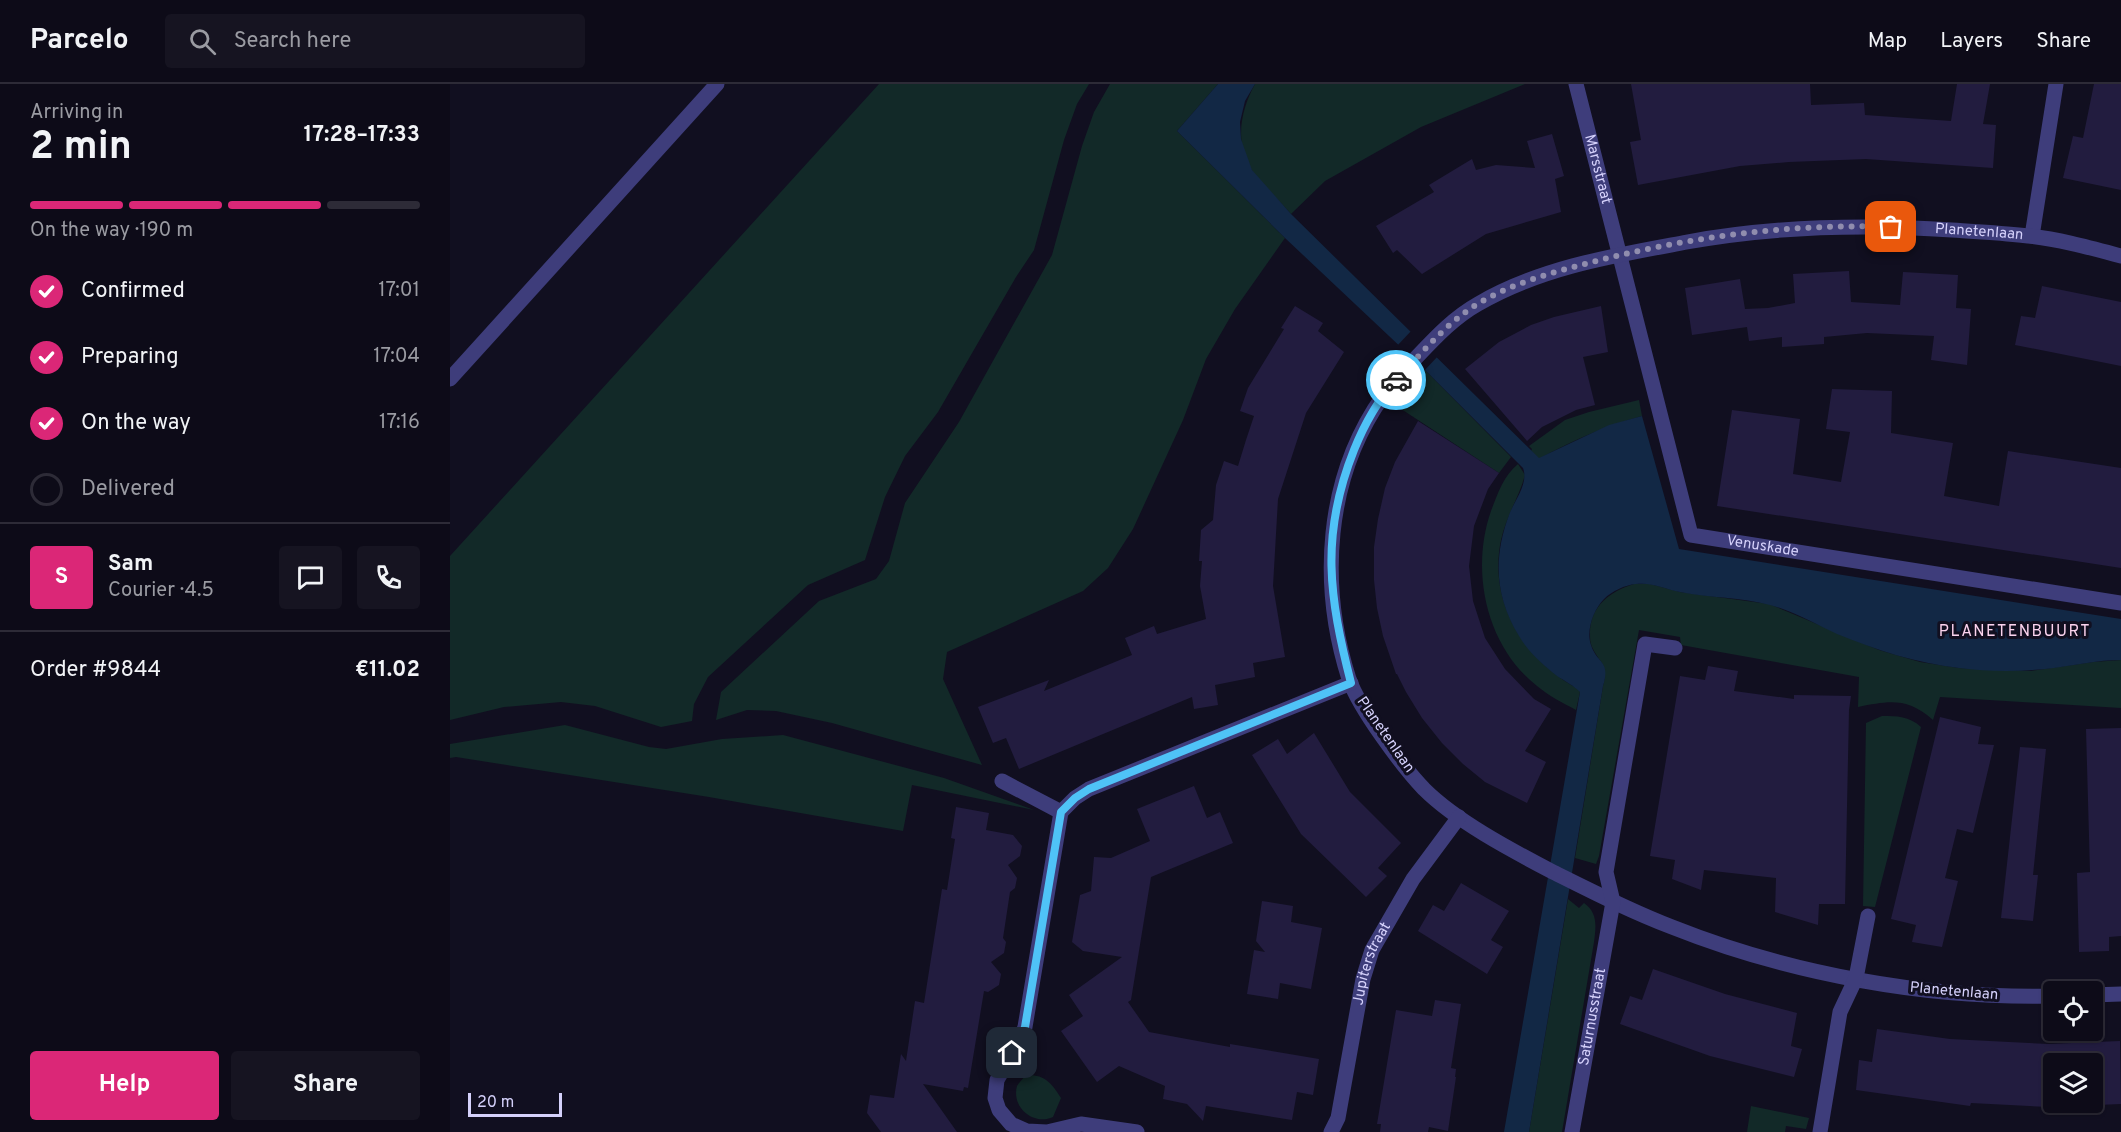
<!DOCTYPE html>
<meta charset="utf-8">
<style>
body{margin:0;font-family:Overpass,sans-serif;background:#161421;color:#f1f3f6;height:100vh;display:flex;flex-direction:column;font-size:22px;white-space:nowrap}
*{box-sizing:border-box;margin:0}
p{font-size:20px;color:#9a9ba2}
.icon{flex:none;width:33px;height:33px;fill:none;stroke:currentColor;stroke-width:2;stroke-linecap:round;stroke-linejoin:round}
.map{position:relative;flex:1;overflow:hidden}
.side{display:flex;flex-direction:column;background:#0d0b18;width:450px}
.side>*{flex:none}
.controls{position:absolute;left:1593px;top:897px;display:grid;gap:12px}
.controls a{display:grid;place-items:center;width:60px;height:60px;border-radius:6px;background:#0d0b18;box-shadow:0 2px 4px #0004,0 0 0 2px #2d2b37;font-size:30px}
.scale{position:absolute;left:18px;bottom:15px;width:94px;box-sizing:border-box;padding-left:6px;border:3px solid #d5d1fb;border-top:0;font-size:16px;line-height:21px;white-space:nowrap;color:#d5d1fb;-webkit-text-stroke:4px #110f20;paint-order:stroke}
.pin{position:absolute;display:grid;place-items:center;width:51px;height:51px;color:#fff;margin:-26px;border-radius:12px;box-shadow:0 3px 9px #0006}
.courier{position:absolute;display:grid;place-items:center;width:60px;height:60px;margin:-30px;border:4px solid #4fc3f7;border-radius:50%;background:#fff;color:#222;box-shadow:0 2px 8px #0007}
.head em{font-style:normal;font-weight:700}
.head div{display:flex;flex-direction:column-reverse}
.head{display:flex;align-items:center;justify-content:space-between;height:102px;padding:0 30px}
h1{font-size:39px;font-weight:700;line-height:45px}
.bar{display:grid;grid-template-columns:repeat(4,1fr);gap:9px 6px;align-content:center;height:72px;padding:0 30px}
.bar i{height:8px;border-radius:4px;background:#2d2b37}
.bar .active{background:#db2777}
.bar p{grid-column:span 4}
.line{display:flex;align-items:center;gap:15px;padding:0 30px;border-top:2px solid #2d2b37}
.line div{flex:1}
.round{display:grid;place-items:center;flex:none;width:63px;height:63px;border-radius:6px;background:#161421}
ol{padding:0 30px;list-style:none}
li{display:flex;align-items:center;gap:18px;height:66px}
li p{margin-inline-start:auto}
li .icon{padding:6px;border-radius:50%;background:#db2777;color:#fff;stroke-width:4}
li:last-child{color:#9a9ba2}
li i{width:33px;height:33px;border:3px solid #2d2b37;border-radius:50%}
.action{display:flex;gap:12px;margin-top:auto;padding:12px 30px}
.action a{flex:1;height:69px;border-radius:6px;background:#db2777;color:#fff;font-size:24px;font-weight:700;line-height:69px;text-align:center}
.action a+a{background:#161421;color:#f1f3f6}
header{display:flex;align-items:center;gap:36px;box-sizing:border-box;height:84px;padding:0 30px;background:#0d0b18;border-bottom:2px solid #2d2b37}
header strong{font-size:28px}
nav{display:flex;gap:33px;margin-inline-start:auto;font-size:21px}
.search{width:420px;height:54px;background:#161421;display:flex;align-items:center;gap:15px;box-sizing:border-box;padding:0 21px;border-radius:6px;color:#9a9ba2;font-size:22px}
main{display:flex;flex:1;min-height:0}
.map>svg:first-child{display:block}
.green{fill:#122928}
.water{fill:#122845}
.pier{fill:#110f20}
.building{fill:#221c3f;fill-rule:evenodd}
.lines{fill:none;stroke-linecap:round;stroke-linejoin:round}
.lane{stroke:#3e3d7b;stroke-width:15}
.street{stroke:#3e3d7b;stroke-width:15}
.done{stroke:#908dae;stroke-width:6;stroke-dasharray:0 10.8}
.route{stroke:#4fc3f7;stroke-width:8}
.labels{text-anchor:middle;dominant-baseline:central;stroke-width:6;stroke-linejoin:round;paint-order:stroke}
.street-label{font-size:15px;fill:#d5d1fb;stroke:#110f20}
.neighbourhood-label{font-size:16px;letter-spacing:1.5px;fill:#fbd3ee;stroke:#110f20}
</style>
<header>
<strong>Parcelo</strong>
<div class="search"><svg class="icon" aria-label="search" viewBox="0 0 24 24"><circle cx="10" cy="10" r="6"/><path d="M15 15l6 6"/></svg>Search here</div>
<nav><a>Map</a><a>Layers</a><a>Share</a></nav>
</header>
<main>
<section class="side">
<div class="head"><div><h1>2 min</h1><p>Arriving in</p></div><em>17:28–17:33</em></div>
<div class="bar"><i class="active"></i><i class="active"></i><i class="active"></i><i></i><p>On the way · 190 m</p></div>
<ol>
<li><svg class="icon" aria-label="check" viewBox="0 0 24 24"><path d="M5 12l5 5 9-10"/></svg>Confirmed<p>17:01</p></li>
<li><svg class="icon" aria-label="check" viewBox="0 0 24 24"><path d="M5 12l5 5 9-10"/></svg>Preparing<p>17:04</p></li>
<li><svg class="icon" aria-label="check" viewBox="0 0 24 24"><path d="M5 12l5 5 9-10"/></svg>On the way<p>17:16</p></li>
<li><i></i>Delivered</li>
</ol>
<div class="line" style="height:108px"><b class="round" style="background:#db2777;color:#fff">S</b><div><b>Sam</b><p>Courier · 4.5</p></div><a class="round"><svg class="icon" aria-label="chat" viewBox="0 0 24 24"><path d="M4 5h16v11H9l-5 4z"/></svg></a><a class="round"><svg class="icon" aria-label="phone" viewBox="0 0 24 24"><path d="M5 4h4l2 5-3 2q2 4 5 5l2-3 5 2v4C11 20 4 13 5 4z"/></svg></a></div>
<div class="line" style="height:78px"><div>Order #9844</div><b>€11.02</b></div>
<div class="action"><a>Help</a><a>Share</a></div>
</section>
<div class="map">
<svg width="1671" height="1048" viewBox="0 0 1671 1048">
<rect width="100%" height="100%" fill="#110f20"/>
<path class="green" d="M429,0H639L627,20L614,56L584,166L566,193L488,328L455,372L435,413L415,476L358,501L258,593L244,620L242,637L211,643L145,622L111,618L54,623L0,636V472Z
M660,0H768L727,47L835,154L785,225L756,275L733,336L683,445L658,484L633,507L497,568L493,595L532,681L382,639L326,627L297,626L266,636L271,608L369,517L426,495L439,477L455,419L509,338L602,171L632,62L644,28Z
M805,0H1075L971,43L875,97L841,130C829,116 814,103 803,88C784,61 790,27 805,0Z
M974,285L1061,373L1049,389L942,319L959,298L964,302Z
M1189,316L1192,332C1155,342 1123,356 1089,375L1081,367L1082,365L1079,362L1115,336L1139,328Z
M1068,380L1075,391C1069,413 1056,433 1051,456C1038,518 1074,576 1128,605L1130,608L1126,626C1113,619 1099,612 1087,602C1036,562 1020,487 1041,427C1047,411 1054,391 1068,380Z
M1184,500H1200L1230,508L1319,520L1429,566L1470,578L1509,584L1581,587L1643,578L1671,576V624L1490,613L1483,636C1457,613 1439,617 1408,623L1409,593L1231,561L1230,553L1189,546L1149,772L1146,780L1125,774L1153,602C1159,580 1150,580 1142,563C1140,559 1140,554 1140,549C1140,522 1161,507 1184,500Z
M1432,632C1447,632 1459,632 1471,643L1425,823L1413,822L1416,639Z
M115,641L199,663L216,665L272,655L333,651L494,694L584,726L462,701L453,747L259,713L6,673L0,674V660Z
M1118,815L1129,824L1134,819C1148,829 1146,842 1144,858L1112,1048H1079Z
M576,991C594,990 602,999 611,1014L603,1033C584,1042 561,1024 567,1002C569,998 573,995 576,991Z
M1301,1022L1359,1034L1356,1045L1336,1042L1335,1048H1297Z"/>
<path class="water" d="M768,0H805L795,17L790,38L791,55L802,86L841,130L1089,374L1159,341L1192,332L1229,465L1671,535V576C1648,576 1626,581 1604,584C1572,588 1540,588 1509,584C1466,579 1426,566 1387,550C1365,540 1343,527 1320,521C1291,513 1260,514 1230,508C1215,505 1202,498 1186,500C1175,501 1162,507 1154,515C1143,526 1136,547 1141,561C1147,580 1161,576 1153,602L1079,1048H1054L1130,608C1124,602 1115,597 1107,592C1093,581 1078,568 1069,552C1045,513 1043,474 1059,431C1064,417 1079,400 1073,384L974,285L835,154L727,47Z"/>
<path class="pier" d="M962,246L989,271L973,288L946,263Z"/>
<path class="building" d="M1181,0H1360L1361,21L1414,19L1415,31L1501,37L1507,0H1540L1533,40L1546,41L1543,84L1416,75L1339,78L1290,82L1188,101L1180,58L1191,56Z
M1644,0H1671V106L1613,94L1623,52L1633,54Z
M1102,50L1114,92L1105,95L1111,128L1036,150L972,190L947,166L943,169L926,142L984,108L979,101L1022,75L1026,86L1046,81L1085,84L1077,57Z
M1399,187L1401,218L1450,221L1453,188L1508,191L1506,224L1521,225L1517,281L1481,276L1484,252L1417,249L1374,253V260L1332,263V253L1299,257L1297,243L1242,251L1235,204L1290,195L1295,225L1318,224L1345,219L1343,190Z
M1592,202L1671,218V282L1565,261L1571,232L1585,234Z
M845,222L873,239L868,247L894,268L856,329L828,415L823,502L835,573L803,579L805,593L765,601L768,621L744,625L742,613L569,685L556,654L543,659L528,623L599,596L594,607L682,571L675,554L704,542L707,550L756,535L750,502L752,477H749L751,446L763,436L766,401L774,377L788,382L796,356L804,332L790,327L798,304L834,245L831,244Z
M1151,222L1158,268L1133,273L1145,321L1126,326L1092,343L1077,357L1015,285L1049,258L1081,241L1104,233Z
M1382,305L1442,307L1441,349L1503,359L1494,412L1549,422L1558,367L1671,384V484L1267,422L1282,326L1350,335L1343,390L1391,398L1400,348L1376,345Z
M968,337L1049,389L1038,405L1024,442L1019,482L1023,517L1035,554L1055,585L1084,615L1101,625L1075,667L1096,678L1077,719L1035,698L1013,680L992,659L972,634L956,608L947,590H946L933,552L927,524L924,496V463L928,435L935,404L945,378Z
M1258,582L1288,587L1284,607L1344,615V611L1401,612L1399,626L1395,820H1369L1368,841L1325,828L1326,794L1254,786L1251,806L1222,795L1225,776L1200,772L1230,592L1255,596Z
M1490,633L1531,643L1528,660L1544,661L1523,749L1507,745L1495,794L1508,797L1492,863L1462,858L1466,841L1441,835Z
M1671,644V852L1659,853V867L1629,868L1627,789L1640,788L1636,645Z
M864,649L900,708L951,759L928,784L937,792L916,813L851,750L802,671L828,655L837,670Z
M1570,663L1596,665L1583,791H1588L1583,837L1551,834Z
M744,702L757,734L770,728L783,759L701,793L681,916L678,918L699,948L780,963V960L869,975L863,1011L847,1008L842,1036L756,1022L753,1037L737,1020L713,1015L715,1002L669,982L647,998L611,947L633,932L619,911L672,873L633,867L622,858L630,811L641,807L644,773L661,774L700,757L687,725Z
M506,723L539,729L536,746L563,751L572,762L570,772L558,781L567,794L565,804L560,808L553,854L556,858L554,869L541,878L551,890L549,901L538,908L534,907L518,1004L514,1003L513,1007L473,1000L507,1048H431L417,1029L420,1011L444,1014L451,970L456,977L465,917L474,919L492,805L497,806L505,755L501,754Z
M1011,799L1059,827L1041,856L1053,863L1037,890L968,847L983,821L994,827Z
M812,817L843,822L841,838L872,844L861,905L830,899L828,915L797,910L804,866L815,868L806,857Z
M1203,885L1275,910L1347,929L1341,962L1352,965L1344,993L1260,972L1170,940L1180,912L1192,916Z
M985,916L1011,920L1001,984L1006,985L1005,993H1006L998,1047L979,1043L978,1048H930L931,1040H927L946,926L982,932Z
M1427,945L1500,955L1598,960L1670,957L1671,1020L1599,1023L1521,1019L1520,1022L1406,1006L1409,976L1422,978ZM1604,980H1642V1018H1604Z"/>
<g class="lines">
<path class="lane" d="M0,295L267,0"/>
<g class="street">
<path id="s1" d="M1126,0L1241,451L1671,519"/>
<path d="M1582,152L1606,0"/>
<path d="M552,697L611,728"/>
<path d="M1642,911L1671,910"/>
<path id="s2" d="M1604,912C1477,915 1340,890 1222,843C1180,827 1141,807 1101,787C1061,766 1006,737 974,705C952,682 909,624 899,595C869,501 875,394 933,312C942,299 954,288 964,276C984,255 1003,234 1028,220C1091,183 1167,171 1237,158C1325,142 1413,140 1502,146C1527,148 1553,149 1578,152C1609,155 1641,164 1671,172"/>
<path d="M687,1048L631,1040L597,1048L577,1047L561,1040L549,1026L545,1014L547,996L569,959L575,943L611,728L625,714L639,705L901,599"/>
<path id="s3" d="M881,1048L888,1034L913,895L922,866L963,795L1009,733"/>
<path id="s4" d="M1122,1048L1163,818L1156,788L1195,560L1225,564"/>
<path d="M1370,1048L1390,928L1406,894L1418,832"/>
</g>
</g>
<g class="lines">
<path class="done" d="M946,296C972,269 996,239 1029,219C1060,201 1096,190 1131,181C1231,154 1337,139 1441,143"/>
<path class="route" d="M562,969L569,959L575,943L611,728L625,714L639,705L901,599C879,513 870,451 904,366C914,341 928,316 946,296"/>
</g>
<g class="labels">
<g class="street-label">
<text stroke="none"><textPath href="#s1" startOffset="88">Marsstraat</textPath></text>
<text stroke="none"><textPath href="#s2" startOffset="1750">Planetenlaan</textPath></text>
<text stroke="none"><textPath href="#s1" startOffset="538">Venuskade</textPath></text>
<text transform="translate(935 651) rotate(55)">Planetenlaan</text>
<text stroke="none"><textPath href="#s3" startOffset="174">Jupiterstraat</textPath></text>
<text transform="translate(1504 908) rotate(5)">Planetenlaan</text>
<text stroke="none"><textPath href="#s4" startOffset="117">Saturnusstraat</textPath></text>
</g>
<g class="neighbourhood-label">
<text x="1565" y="548">PLANETENBUURT</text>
</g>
</g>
</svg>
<div class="controls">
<a><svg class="icon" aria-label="locate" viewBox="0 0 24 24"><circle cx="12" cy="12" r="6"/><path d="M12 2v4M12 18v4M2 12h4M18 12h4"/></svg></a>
<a><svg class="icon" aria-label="layers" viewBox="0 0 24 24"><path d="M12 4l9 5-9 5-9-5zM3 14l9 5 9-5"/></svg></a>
</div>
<div class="scale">20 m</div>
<div class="pin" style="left:1441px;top:143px;background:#ea580c"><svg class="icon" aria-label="bag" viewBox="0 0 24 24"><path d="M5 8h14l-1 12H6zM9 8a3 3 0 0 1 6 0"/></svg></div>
<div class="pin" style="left:562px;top:969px;background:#1f2937"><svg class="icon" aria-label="home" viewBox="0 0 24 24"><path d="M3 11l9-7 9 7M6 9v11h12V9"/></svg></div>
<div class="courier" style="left:946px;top:296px"><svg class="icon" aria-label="car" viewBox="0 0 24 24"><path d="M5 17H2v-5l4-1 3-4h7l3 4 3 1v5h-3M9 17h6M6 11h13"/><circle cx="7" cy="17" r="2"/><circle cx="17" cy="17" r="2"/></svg></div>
</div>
</main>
